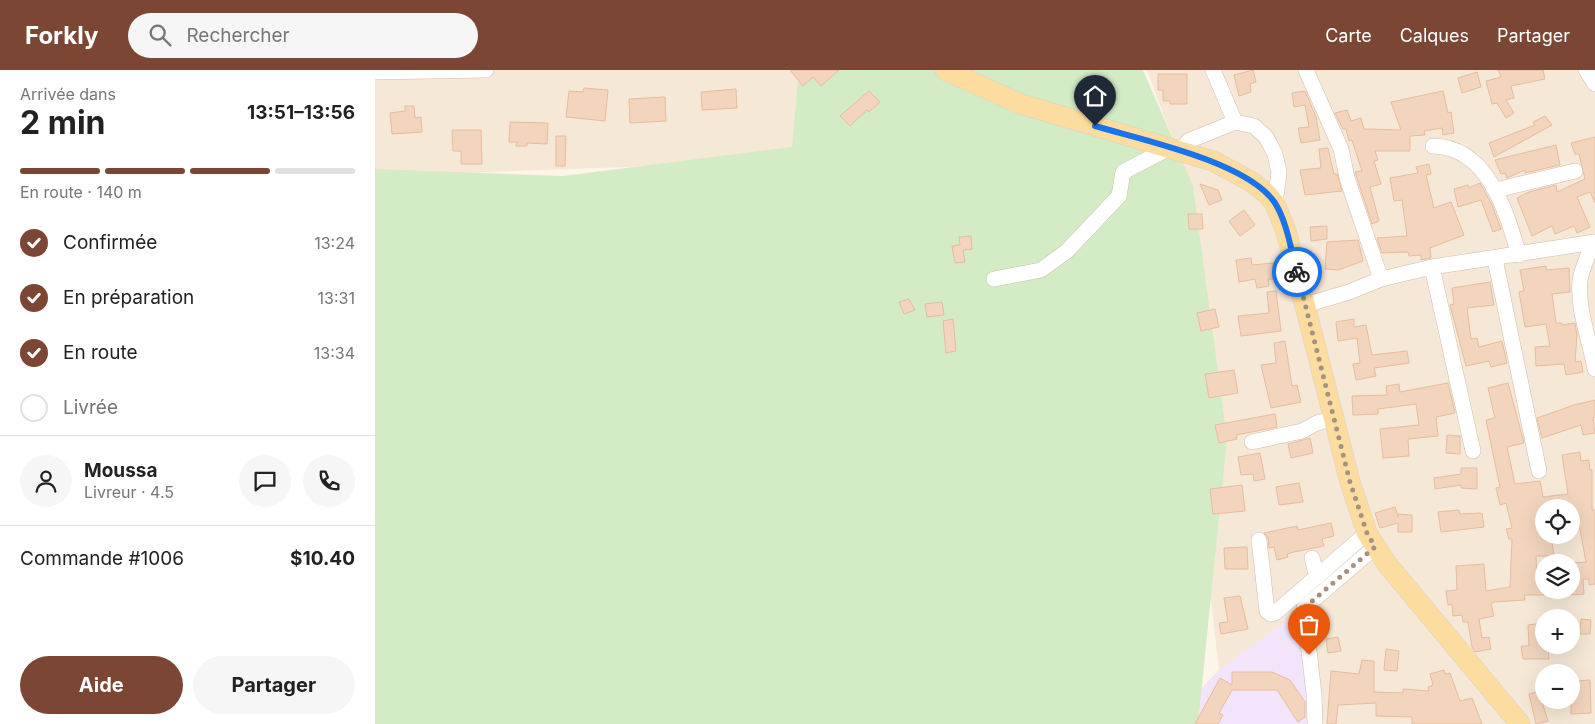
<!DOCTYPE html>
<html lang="fr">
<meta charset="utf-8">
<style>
body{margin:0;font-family:Inter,sans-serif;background:#f6f6f6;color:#222;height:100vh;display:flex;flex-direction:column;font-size:19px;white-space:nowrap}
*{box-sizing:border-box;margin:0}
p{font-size:16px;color:#767676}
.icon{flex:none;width:28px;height:28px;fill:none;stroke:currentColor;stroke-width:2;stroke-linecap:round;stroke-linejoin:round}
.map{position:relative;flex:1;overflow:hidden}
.details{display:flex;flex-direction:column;background:#fff;width:375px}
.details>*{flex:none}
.controls{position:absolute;left:1160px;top:429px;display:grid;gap:10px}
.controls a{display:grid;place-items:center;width:45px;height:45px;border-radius:50%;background:#fff;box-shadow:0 5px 20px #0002;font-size:25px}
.pin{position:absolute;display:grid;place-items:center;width:42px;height:42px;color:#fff;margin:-51px -21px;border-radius:50% 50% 50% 0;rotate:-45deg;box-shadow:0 0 5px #0007}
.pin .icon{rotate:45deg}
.courier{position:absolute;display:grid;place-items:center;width:50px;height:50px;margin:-25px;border:4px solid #1a73e8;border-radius:50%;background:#fff;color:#222;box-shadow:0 1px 6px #0007}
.head em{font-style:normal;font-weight:700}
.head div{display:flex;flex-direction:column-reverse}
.head{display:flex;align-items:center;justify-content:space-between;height:85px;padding:0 20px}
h1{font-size:32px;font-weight:700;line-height:38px}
.bar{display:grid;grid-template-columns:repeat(4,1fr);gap:8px 5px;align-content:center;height:60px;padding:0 20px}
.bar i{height:6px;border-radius:4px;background:#e0e0e0}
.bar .on{background:#7c4634}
.bar p{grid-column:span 4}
.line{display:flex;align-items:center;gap:12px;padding:0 20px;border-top:1px solid #e0e0e0}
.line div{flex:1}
.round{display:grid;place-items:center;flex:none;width:52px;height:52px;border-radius:26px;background:#f6f6f6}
ol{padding:0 20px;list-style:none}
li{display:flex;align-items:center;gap:15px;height:55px}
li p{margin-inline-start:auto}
li .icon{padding:5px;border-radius:50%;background:#7c4634;color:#fff;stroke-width:4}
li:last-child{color:#767676}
li i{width:28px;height:28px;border:2px solid #e0e0e0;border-radius:50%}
.button{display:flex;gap:10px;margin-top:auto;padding:10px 20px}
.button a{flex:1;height:58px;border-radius:30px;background:#7c4634;color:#fff;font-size:20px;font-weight:700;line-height:58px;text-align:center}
.button a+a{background:#f6f6f6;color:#222}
header{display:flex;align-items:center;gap:30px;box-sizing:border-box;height:70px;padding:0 25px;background:#7c4634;color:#fff}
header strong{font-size:24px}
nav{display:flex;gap:28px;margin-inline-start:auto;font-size:18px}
.search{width:350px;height:45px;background:#f6f6f6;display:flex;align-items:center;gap:12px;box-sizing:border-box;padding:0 18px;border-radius:28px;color:#767676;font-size:19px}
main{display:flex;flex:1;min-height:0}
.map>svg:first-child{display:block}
.residential{fill:#f5e8d6;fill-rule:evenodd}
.education{fill:#f2e4fa}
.green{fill:#d3ecc5}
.building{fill:#f3d5be;stroke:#e6bc9e}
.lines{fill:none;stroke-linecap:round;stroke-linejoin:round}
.minor-casing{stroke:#cfbdac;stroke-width:16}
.major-casing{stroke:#d9d1cc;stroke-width:21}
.minor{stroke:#fff;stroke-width:15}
.major{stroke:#fddd9f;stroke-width:20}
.done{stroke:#a79281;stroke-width:5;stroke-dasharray:0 9}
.route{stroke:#1a73e8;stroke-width:6}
</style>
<header>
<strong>Forkly</strong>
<div class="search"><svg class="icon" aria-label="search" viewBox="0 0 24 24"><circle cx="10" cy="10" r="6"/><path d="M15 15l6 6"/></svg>Rechercher</div>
<nav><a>Carte</a><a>Calques</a><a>Partager</a></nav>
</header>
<main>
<section class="details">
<div class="head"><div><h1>2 min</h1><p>Arrivée dans</p></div><em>13:51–13:56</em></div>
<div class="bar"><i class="on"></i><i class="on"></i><i class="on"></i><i></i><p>En route · 140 m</p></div>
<ol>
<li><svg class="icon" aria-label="check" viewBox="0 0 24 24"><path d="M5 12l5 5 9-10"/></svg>Confirmée<p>13:24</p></li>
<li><svg class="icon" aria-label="check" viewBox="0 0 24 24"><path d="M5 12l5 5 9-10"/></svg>En préparation<p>13:31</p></li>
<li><svg class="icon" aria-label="check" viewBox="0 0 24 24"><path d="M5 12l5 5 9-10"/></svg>En route<p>13:34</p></li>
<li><i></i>Livrée</li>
</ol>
<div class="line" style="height:90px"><a class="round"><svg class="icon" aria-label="person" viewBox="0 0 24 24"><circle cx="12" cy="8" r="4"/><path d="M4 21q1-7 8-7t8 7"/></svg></a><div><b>Moussa</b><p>Livreur · 4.5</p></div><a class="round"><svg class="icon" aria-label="chat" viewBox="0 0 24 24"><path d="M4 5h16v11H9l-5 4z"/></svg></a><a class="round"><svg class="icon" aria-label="phone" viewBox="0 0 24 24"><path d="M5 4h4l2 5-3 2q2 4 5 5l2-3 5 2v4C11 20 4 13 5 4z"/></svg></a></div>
<div class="line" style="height:65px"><div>Commande #1006</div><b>$10.40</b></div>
<div class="button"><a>Aide</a><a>Partager</a></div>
</section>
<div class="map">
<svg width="1220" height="654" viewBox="0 0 1220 654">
<rect width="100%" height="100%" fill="#fdf5e8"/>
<path class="residential" d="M0,0H556L456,109L334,94L0,106Z
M772,0H1220V654H793L844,600L784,81L796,65ZM1169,438H1196V465H1169ZM1169,492H1196V520H1169ZM1169,548H1196V575H1169ZM1169,602H1196V630H1169Z"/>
<path class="education" d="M929,538L940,654H793L844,600Z"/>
<path class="green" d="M424,0H768L818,116L852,369L823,654H0V99L188,106L417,77Z"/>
<path class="building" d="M415,0H464L446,16L438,7L428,16Z
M878,0L881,12L875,14L876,22L864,26L859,5Z
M1123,0H1168L1170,9L1136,16L1139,28L1131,30L1139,43L1131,48L1122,33L1117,34L1111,11L1126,7Z
M1102,2L1106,17L1087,23L1083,8Z
M783,4H812V34H795V31H788V20H783Z
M209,18L233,20L230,51L191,47L194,21L208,22Z
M361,19L362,38L327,40L326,22Z
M494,21L505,32L494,42L492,40L475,56L465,46Z
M930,21L941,47L945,70L926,73L923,58L934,57L930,35L919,37L917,23Z
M1068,21L1073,43L1076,42L1079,63L1068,65L1067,58L1049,61L1050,65L1035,66V81H1000L1003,90L999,91L1006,114L995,117L1004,151L997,154L980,102L987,101L977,70L974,71L971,59H968L960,43L972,40L976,51L986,48L989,59L1026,60L1016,32Z
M290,27L291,51L255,53L254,29Z
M30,36H39L40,48L46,47L47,62L17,64L15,43L30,41Z
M1170,46L1177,55L1119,87L1114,73L1160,55L1158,52Z
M135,52L173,53L172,74L152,73V76H141L142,72H134Z
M77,60H106L107,94H86V81H78Z
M181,66H191L190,96H181Z
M1220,67V133L1215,122L1202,127L1215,157L1202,163L1199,156L1180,164L1177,156L1157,166L1142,128L1154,122L1181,115L1182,122L1210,109L1204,84H1200L1196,73Z
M1181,75L1185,95L1150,103V100L1132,108L1130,103L1126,104L1120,90Z
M953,78L959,104H962L967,121L930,125L925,100L946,98L944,79Z
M1054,94L1056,104L1051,105L1059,138L1076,132L1089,165L1055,178L1056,188L1046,190V185L1034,186L1033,182L1007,183L1002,168L1032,166L1027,130L1019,131L1015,108L1043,103L1041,97Z
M1105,113L1117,135L1126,159L1118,162L1106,130L1083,137L1079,119L1093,115L1094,118Z
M825,114L843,120L847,130L834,135Z
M869,140L880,155L865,166L854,151Z
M813,144H827L828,159H814Z
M952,156V169L936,171L935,157Z
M596,166L597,179L588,180L590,192L580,193L577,176L585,175L584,167Z
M983,170L988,191L963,200L950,199L952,172Z
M876,188L877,195L898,193L899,209H893L894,216L882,218L880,209L864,212L861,190Z
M1171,196V200L1194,198L1195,222L1177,224L1181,253H1187V255L1200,253L1202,265L1200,292L1206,291L1208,302L1191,305L1189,294L1161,296L1160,277L1175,276L1171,254L1150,257L1144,222L1149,221L1145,200Z
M1115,212L1119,235L1092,238L1096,269L1102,268L1104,277L1127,271L1132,293L1116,297L1114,291L1091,296L1075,235L1079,234L1077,218Z
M901,221L906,261L866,266L863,246L894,243L892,222Z
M534,229L540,240L529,244L524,232Z
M567,232L569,245L552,247L550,234Z
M840,239L844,257L826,261L822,243Z
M578,249L581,281L571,283L568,251Z
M979,249V257L991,255L997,285L1032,281L1034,293L999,298L1001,306L981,310L978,294L985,293L982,268L963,271L961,252Z
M910,271L917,316L922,315L926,332L896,338L886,295L901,293L899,273Z
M859,300L863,323L834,328L830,304Z
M1073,313L1080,343L1061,347L1063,366L1033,369L1034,386L1008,388L1005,359L1044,355L1041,334L1003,339V344L978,345L977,326L1012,325L1011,316L1024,314L1025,322Z
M1133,313L1149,373L1132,377L1140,414L1165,411L1168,427L1193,424L1187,385L1205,382L1206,391L1214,390L1215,400H1217V440H1220V514L1214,515V509H1208L1209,524L1196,525V493L1211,492L1204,454L1196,456V438H1169V465H1176L1179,486H1161L1162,510H1169V525H1149L1150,530L1119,532L1116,534L1119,546L1104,549L1107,568L1114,567L1116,579L1100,582L1097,577L1093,552H1088L1087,545L1078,546L1077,534L1073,535L1071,521L1082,520L1081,496L1109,494L1111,521L1135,517L1137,469H1134L1131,459L1137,458L1131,433L1125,435L1121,418L1125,417L1111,350L1120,348L1113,318Z
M1220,330V347L1218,348L1220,363L1208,365L1206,355L1167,368L1162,348L1199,335Z
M900,344L902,357L861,365L862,369L844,373L840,355Z
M1072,365L1085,366V384L1071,383Z
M935,368L938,383L916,388L913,374Z
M885,383L890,409L879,411L878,404L866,405L863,387Z
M1086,398H1102V419L1086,418V415L1060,419L1059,408L1086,404Z
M924,413L928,432L904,435L901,417Z
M867,415L870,441L838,444L835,419Z
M1020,437L1023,447V444L1037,445V462H1023V453L1005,458L1000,443Z
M1084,440L1085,444L1107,443L1109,457L1066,462L1063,442Z
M956,453L959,466L947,469L949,476L919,482L912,484L913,487L902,490L899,477L894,478L893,468L889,463L922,456L923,460Z
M872,477L873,499H850L849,478Z
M865,526L873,559L846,564L844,553L853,552L849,528Z
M1206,549L1216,550L1215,564H1205Z
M1169,553V575H1173L1174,589H1148L1146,576H1154L1153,555Z
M963,567L966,581L953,583L951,569Z
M1011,579L1024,581L1022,601L1009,600Z
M987,590L999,591V622L1028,623V619L1054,621L1053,617L1058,615L1055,604L1069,600L1070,604L1075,603L1085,631L1097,628L1107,654H1037V647L1001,646V633L963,635L961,654H952L956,601L984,604Z
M857,602H897L915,610L930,632V647L923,652L902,620H857L844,643L848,645L843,654H820L845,608L857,615Z
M1215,610L1216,643L1196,644V616H1203V611Z
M1169,620L1168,635L1173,651L1161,654L1154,624Z"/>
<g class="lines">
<g class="minor-casing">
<path id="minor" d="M838,0L860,52
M931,0L966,79L972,108L1006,209
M1211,0L1220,14
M0,2L111,0
M1058,76C1113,77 1131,141 1144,185
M806,82L813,71L860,52L879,56L891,67L900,84L904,102L900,134
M1121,120L1200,101
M1216,173C1214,186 1207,198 1205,210C1202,239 1215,271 1220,299
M1120,189L1164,401
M1057,197L1098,381
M619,209L666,200L692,181L744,126L748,102L794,78
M930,235L974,222L1006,209L1057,197L1220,172
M877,372L927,361L942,353L959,348
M884,470L892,541L896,544L900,543L992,463
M937,488L942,507
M940,654L939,624L929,538L1000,477"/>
</g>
<g class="major-casing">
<path id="major" d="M570,0L646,34L838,91L877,112L892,124L900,134L911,161L975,412L992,463L1012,494L1145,654"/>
</g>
<use href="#minor" class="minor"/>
<use href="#major" class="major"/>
</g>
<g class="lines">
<path class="done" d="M922,202L975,412L992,463L1000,477L929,538L934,585"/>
<path class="route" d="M720,56C767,70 873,92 900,133C912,152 916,180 922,202"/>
</g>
</svg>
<div class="controls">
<a><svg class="icon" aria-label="locate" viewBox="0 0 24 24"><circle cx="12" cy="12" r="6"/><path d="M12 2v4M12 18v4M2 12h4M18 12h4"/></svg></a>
<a><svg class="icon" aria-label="layers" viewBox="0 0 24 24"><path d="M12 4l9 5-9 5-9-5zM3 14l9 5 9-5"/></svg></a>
<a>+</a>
<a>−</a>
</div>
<div class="pin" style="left:934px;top:585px;background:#ea580c"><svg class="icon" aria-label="bag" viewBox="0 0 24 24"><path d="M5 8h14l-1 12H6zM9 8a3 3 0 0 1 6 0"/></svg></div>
<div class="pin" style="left:720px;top:56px;background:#1f2937"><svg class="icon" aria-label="home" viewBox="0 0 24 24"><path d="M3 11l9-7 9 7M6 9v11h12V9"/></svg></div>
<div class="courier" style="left:922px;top:202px"><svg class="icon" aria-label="bike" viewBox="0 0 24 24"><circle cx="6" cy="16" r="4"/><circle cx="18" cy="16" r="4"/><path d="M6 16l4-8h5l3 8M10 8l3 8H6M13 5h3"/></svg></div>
</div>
</main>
